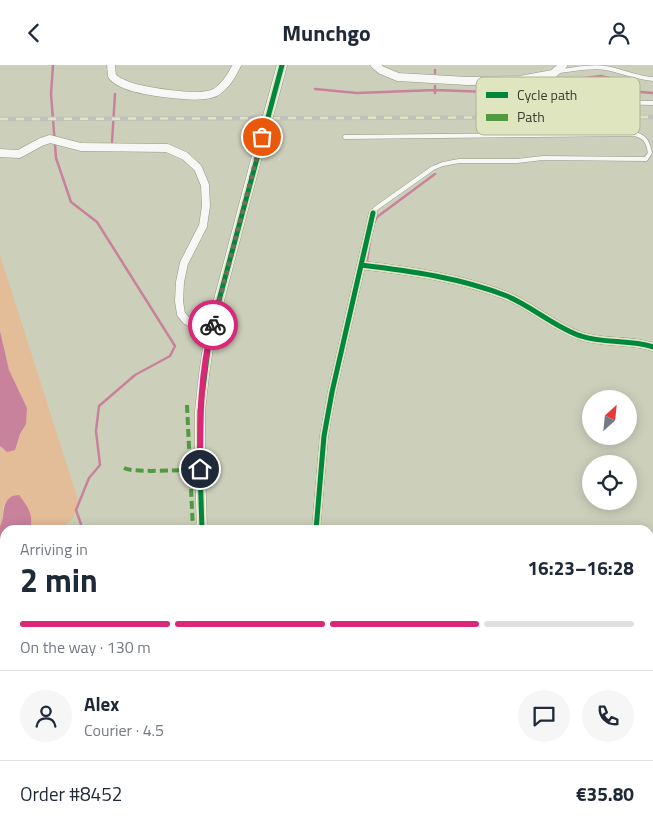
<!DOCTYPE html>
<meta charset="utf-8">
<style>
body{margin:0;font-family:"Titillium Web",sans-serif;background:#f6f6f7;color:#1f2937;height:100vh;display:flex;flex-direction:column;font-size:19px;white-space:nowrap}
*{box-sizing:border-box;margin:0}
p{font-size:16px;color:#747a83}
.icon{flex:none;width:28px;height:28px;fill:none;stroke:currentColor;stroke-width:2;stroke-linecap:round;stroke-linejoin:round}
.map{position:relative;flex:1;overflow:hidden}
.drawer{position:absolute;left:0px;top:460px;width:654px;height:310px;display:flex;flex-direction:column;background:#fff;border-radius:15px 15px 0 0;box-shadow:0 2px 12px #0003}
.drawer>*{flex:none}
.needle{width:32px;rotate:27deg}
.buttons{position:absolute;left:582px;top:325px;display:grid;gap:10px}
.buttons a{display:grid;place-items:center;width:55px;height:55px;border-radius:50%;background:#fff;box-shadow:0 2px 12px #0003;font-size:25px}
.pin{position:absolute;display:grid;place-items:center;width:42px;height:42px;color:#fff;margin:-21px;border:2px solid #fff;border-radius:50%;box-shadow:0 1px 5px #0007}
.courier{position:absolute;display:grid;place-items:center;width:50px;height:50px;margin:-25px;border:4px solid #db2777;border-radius:50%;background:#fff;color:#222;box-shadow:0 1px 6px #0007}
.overview em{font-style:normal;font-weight:700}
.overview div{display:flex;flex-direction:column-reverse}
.overview{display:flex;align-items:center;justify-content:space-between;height:85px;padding:0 20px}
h1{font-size:32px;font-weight:700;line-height:38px}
.bar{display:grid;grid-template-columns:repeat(4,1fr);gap:8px 5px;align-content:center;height:60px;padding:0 20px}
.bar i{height:6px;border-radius:4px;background:#e0e1e3}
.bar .active{background:#db2777}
.bar p{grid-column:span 4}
.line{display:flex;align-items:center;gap:12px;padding:0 20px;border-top:1px solid #e0e1e3}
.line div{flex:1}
.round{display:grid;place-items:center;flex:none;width:52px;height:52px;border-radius:26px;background:#f6f6f7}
header{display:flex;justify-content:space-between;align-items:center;height:65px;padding:0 20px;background:#fff;font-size:22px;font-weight:700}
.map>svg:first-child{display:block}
.green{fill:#e3bc98}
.water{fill:#c9829c}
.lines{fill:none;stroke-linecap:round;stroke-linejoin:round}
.stream{stroke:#c9829c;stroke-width:2.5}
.service-casing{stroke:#959787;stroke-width:5}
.minor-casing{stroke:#959787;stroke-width:9}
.tertiary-casing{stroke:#959787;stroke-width:11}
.service{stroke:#f7f8f5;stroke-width:4}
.minor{stroke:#f7f8f5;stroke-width:8}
.tertiary{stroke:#f7f8f5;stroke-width:10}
.rail-casing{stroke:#c0c1bc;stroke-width:4.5}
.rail{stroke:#dfe5bf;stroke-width:2.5;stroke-dasharray:8;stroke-linecap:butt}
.tertiary-bridge-casing{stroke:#959787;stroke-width:11;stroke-linecap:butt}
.tertiary-bridge{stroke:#f7f8f5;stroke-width:10}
.quiet{stroke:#519a41;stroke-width:4;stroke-dasharray:8 4;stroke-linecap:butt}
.cycleway-casing{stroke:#dfe5bf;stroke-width:8}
.cycleway{stroke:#00873e;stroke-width:5}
.done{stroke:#6e7160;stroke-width:5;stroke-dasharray:0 9}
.route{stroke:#db2777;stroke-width:6}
.key{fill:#dfe5bf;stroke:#aeb394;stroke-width:1}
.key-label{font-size:14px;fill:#3c3e2f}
</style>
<header><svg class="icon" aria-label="back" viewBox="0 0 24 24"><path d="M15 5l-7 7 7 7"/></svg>Munchgo<svg class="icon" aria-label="person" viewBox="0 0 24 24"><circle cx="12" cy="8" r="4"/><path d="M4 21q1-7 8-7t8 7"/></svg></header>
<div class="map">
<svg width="653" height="770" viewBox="0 0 653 770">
<rect width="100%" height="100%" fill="#ccd0bb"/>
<path class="green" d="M0,190L78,435L74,452L60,465H30L32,457L3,439L2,458L0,461V381L2,384L15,385L20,369L26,359L27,343L9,305L0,266Z"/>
<path class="water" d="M0,266L9,305L27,343L26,359L20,369L15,385L7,387L0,381Z
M19,430C28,442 34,450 30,465H5V495H0V461C6,450 0,440 12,431Z"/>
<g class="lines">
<path class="stream" d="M53,0L51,29L56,93L71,137L97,157L175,281L170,291L135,310L99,341L96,366L100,400L89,413L76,445L83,465
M435,8V5
M315,24L357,28L435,25L544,29L560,16L601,11L625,17
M640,27L653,28
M435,28V21
M112,77L115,29
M374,158L377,152L435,109
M367,196L370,176
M107,765V770"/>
<g class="service-casing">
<path id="service" d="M558,6C574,5 590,0 606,3C622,6 636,13 653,14
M598,37L653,38
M345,72L634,69C645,71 648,77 650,88L646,94L543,93L517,96H459L443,99L433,103L375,144L373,148"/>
</g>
<g class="minor-casing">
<path id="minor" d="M111,0L112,11C115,14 118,17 122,18C137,26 202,36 216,27C226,21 232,10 237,0
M375,0L381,5L398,12L467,16L520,15L553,9L563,0
M0,88L19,89L41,77L50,74L81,82L167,83L185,91L198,103L205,120L206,141L203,161L184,198L180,217L179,236L181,249L186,255L210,269
M361,200C411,206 461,213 507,231C533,242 556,263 581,271C604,279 630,274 653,282
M316,465L324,371L332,327L373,148"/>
</g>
<g class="tertiary-casing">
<path id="tertiary" d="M272,37L282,0
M202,465L200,404V346L204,310L210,269L262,72
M117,765L118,770"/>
</g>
<use href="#service" class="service"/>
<use href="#minor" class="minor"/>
<use href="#tertiary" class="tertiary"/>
<g class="rail-casing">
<path id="rail" d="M0,54L653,52"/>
</g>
<use href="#rail" class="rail"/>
<g class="tertiary-bridge-casing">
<path id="tertiary-bridge" d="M262,72L272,37"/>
</g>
<use href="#tertiary-bridge" class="tertiary-bridge"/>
<path class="quiet" d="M187,340L193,465
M124,403C134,408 176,405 190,405
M0,559L5,552
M0,710L5,726
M649,757L653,755
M34,765L40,770
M619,770L631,765"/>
<g class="cycleway-casing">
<path id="cycleway" d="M361,200C411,206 461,213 507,231C533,242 556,263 581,271C604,279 630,274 653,282
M202,465L200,404V346L210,269L282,0
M316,465L324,371L332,327L373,148"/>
</g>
<use href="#cycleway" class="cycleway"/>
</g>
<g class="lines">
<path class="done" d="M213,260L262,72"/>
<path class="route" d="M200,404C200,356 200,306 213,260"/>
</g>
<rect x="476" y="12" width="164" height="58" rx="8" class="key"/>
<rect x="486" y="27" width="22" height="6" fill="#00873e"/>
<rect x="486" y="49" width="22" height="7" fill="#519a41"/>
<g class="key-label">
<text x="517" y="35">Cycle path</text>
<text x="517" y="57">Path</text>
</g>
</svg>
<div class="buttons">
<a><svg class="needle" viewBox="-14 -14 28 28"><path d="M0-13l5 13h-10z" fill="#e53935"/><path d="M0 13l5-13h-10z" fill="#747a83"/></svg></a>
<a><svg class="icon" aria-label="locate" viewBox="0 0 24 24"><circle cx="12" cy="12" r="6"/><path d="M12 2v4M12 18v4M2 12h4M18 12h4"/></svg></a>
</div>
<div class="pin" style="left:262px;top:72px;background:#ea580c"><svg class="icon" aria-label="bag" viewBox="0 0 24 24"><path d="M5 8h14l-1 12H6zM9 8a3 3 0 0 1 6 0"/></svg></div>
<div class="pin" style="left:200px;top:404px;background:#1f2937"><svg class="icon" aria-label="home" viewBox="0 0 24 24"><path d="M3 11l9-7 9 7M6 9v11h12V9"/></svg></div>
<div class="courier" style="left:213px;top:260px"><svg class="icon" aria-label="bike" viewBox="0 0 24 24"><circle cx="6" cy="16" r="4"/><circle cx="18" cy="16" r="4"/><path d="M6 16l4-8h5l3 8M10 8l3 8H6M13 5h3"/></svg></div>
<section class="drawer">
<div class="overview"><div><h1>2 min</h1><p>Arriving in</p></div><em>16:23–16:28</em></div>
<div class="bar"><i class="active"></i><i class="active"></i><i class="active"></i><i></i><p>On the way · 130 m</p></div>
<div class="line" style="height:90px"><a class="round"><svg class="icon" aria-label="person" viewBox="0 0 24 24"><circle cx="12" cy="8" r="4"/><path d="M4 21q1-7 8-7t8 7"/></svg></a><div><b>Alex</b><p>Courier · 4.5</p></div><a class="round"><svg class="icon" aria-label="chat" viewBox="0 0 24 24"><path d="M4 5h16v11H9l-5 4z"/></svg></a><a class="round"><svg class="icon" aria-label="phone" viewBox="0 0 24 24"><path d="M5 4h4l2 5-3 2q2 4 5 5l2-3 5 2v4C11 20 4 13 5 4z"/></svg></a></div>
<div class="line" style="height:65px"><div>Order #8452</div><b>€35.80</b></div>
</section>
</div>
